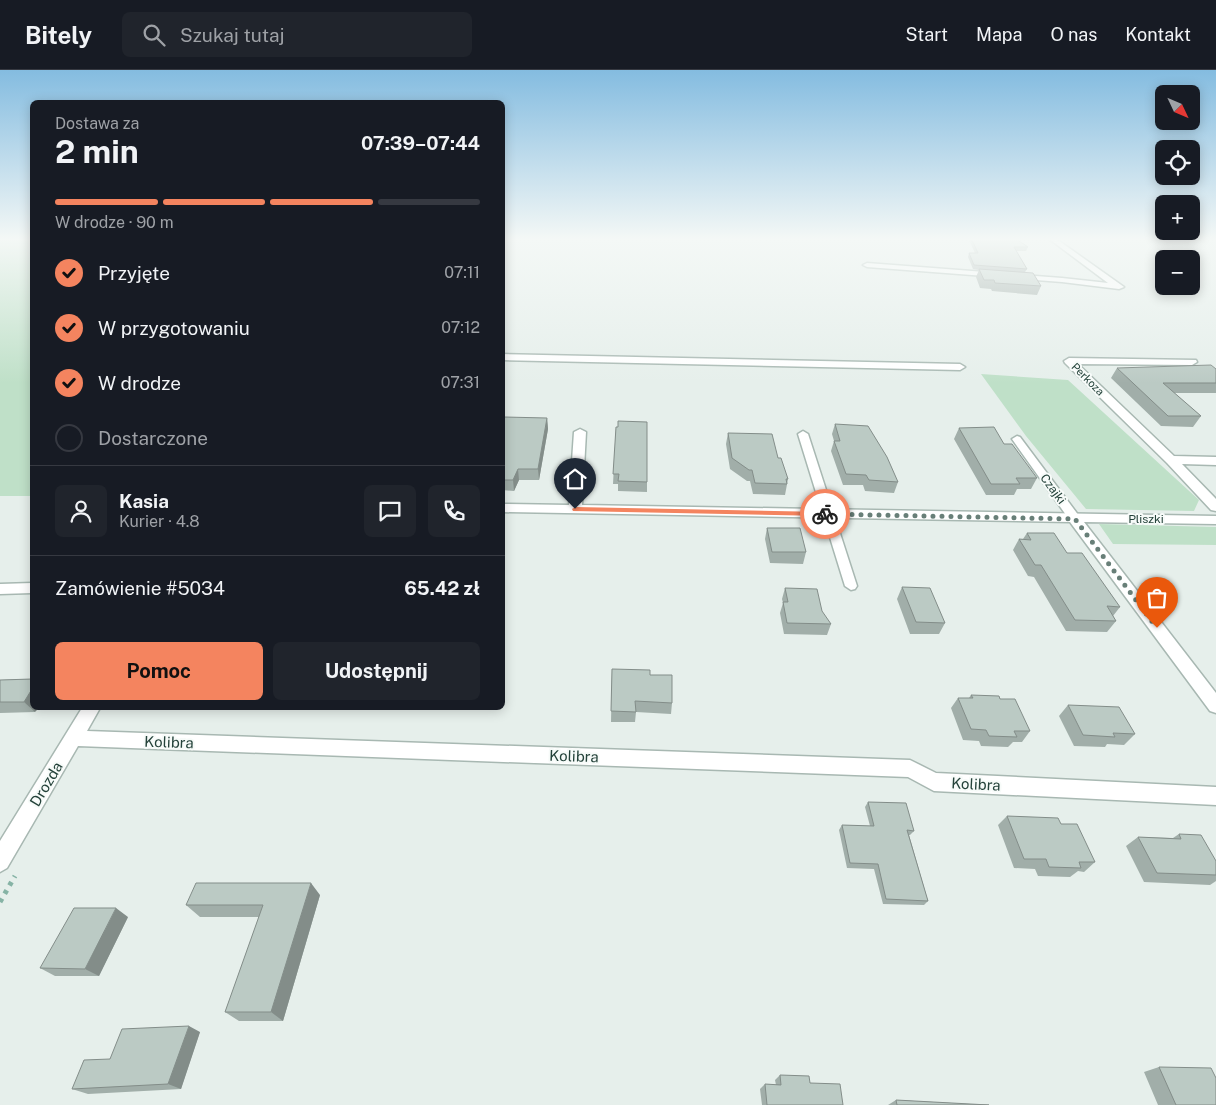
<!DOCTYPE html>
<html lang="pl">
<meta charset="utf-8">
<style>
body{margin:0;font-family:"Public Sans",sans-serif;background:#20242c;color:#f1f3f6;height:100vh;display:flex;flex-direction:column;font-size:19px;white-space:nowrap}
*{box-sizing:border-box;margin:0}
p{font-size:16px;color:#9ea1a6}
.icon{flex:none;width:28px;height:28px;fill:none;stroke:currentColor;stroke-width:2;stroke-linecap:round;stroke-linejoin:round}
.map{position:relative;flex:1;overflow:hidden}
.drawer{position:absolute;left:30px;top:30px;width:475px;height:610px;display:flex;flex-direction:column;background:#171b24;border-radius:8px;box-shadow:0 2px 12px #0003}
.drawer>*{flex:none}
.needle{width:32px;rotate:134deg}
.tools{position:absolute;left:1155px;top:15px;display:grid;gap:10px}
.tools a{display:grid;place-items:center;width:45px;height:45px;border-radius:8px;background:#171b24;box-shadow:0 2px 12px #0003;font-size:25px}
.pin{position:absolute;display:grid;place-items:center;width:42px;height:42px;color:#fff;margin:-51px -21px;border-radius:50% 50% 50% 0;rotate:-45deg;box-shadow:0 0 5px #0007}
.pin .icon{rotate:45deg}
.courier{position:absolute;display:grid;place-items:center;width:50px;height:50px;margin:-25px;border:4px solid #f4845f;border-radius:50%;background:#fff;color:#222;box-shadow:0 1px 6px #0007}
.overview em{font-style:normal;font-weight:700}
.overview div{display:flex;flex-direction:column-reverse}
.overview{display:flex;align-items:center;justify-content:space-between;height:85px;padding:0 25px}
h1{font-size:32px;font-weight:700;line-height:38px}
.bar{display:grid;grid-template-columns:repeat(4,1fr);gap:8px 5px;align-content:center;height:60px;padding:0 25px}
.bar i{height:6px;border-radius:4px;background:#363941}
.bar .current{background:#f4845f}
.bar p{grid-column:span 4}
.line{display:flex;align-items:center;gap:12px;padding:0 25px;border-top:1px solid #363941}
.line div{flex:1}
.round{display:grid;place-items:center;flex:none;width:52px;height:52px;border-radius:8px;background:#20242c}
ol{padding:0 25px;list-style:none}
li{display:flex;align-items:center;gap:15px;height:55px}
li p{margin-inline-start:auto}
li .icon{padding:5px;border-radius:50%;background:#f4845f;color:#111;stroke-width:4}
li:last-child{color:#9ea1a6}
li i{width:28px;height:28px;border:2px solid #363941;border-radius:50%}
.cta{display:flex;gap:10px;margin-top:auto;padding:10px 25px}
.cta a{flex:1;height:58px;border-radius:8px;background:#f4845f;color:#111;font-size:20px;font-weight:700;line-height:58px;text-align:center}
.cta a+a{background:#20242c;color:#f1f3f6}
header{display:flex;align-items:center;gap:30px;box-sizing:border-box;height:70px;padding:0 25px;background:#171b24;border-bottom:1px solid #363941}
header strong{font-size:24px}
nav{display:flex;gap:28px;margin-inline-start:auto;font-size:18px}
.search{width:350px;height:45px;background:#20242c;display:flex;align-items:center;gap:12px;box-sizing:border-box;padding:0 18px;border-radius:8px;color:#9ea1a6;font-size:19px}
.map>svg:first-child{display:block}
.green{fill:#bfe0c8}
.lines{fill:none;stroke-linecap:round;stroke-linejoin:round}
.service-casing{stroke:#a8b8b2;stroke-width:3}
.minor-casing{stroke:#a8b8b2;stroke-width:3}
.path{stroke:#86b3a5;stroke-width:5;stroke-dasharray:4 5.5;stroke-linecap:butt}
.service{fill:#fff;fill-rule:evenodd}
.minor{fill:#fff;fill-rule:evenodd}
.wall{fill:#a1aea9}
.shaded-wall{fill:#838d89}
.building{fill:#bbcac4;stroke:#838d89}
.route{fill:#f4845f}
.done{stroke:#687f78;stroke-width:5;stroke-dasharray:0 9}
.labels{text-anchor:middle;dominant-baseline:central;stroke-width:4;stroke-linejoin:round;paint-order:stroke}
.far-street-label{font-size:11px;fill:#24423a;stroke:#f7fbf9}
.street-label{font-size:12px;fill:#24423a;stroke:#f7fbf9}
.near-street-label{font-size:15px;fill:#24423a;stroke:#f7fbf9}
</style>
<header>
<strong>Bitely</strong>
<div class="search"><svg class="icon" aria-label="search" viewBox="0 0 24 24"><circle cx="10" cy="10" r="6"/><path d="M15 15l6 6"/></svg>Szukaj tutaj</div>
<nav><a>Start</a><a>Mapa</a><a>O nas</a><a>Kontakt</a></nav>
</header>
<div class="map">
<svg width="1216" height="1035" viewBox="0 0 1216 1035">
<rect width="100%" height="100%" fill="#e6efeb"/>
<path class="green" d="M0,168L32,171V426H0Z
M981,304L1068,310L1199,430L1194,441L1086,439L1026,366Z
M1099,454L1216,457V475L1113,474Z"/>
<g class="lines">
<g class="service-casing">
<path id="service" d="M803,361L808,364L857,516L855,519L851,520L845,516L798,364Z
M1017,366L1020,367L1079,446L1081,449L1079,452H1071L1012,369Z"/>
</g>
<g class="minor-casing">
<path id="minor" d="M1048,168H1055L1124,217L1119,219L1062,212L867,197L863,195L867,193L1062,208L1108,213Z
M502,284L960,294L965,297L960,300L502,290Z
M1069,288L1196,290L1197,292L1192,295L1078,294L1174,386L1216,387V395L1182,394L1216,429V441L1211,440L1167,393L1065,293L1064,291Z
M580,359L586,362L582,435L1216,446V454L1084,452L1216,623V643L1210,641L1070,452L502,442V434L569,435L574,362Z
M32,513V523L0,524V514Z
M82,638H100L87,661L910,690L936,703L1216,717V735L934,721L908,707L78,676L7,798L0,802V771Z"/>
</g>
<path class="path" d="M0,832L15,806"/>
<use href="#service" class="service"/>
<use href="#minor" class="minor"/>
</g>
<path class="wall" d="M968,168H1015L1028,177L1026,181H1016L1027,199L1025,202L1041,216L1037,225L992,221L991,219L980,218L976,207L979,200L973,199L968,187L969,183H975Z
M1117,298L1216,299V323H1174L1201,346L1193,357L1161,356L1111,308Z
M547,348L548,359L539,410H519L514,421L502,420V354Z
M835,354L898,412L894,423L865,421L863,415H843L831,381L834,371L832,364Z
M616,357L647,412V422L618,421V414H613Z
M959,358L1004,374L1037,408L1031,419H1017L1014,425H986L954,369Z
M728,363L778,388L788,409L785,425L753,424L750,411H747L730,399L726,374Z
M767,458L806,482L803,494L770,493L765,469Z
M1027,463L1067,483L1120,537L1113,546L1116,551L1107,562L1066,561L1034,507L1028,506L1013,480L1019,469H1023Z
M902,517L945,553L939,564H910L897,529Z
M785,518L831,554L827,565L784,564L780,543L783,533L782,529Z
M612,599L650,605L672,633L671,644L636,642L635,652H611Z
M32,609L35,642L0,643V610Z
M971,625L1000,629L1030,661L1022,672H1013L1008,677L981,676L979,671L963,670L951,638L958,628H969Z
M1068,635L1135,664L1124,675L1107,674L1105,677L1074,676L1059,646Z
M868,732L914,761L910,765H909L928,831L924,835L883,834L874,799L847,798L839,760L842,755L870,756L865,737Z
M1007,746L1061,754L1095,792L1084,802L1078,801L1070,807L1038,806L1035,799L1014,798L998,755Z
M1179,764L1216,791V811L1210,815L1144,812L1126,776L1138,767L1173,768Z
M320,825L283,951H239L225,942L259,847H200L186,835Z
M128,847L99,906H55L40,898Z
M200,962L181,1019L88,1024L72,1019L110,989Z
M1159,997L1216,1035H1158L1144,1002Z
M780,1005L810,1013L843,1035H762L760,1019L765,1014L776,1015L775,1010Z
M896,1030L989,1035H888Z"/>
<path class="shaded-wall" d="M547,348L548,359L539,410L538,399Z
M518,399L519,410L514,421L513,410Z
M32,619V638H39L35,642L24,632Z
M311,813L320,825L283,951L271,942Z
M116,838L128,847L99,906L85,899Z
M189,956L200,962L181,1019L168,1014Z"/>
<path class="building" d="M971,168H1015L1028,177H1014L1027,199L974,195L969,183H978Z
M979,199L1033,203L1041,216L995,213L994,210H984Z
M1211,295L1216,299V313H1163L1201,346H1168L1117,298Z
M504,347L547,348L538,399H518L513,410H502V354Z
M618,351L647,352V412L618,411L619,404H613L616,357H618Z
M835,354L868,356L887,387L898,412L869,410L866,405L846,404L834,371H840Z
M994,357L1004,374H1012L1037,408H1016L1020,414H991L959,358Z
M728,363L772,364L778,388H781L788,409H786L787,414L755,413L752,400H749L732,388Z
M767,458H800L806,482H772Z
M1027,463H1054L1067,483H1082L1120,537L1107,536L1116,551L1075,550L1041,495H1035L1019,469L1031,470Z
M902,517L930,518L945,553L916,552Z
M785,518L817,519L822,541L831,554L787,553L783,532H788Z
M612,599L650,600V605H672V633L635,631L636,642L611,641Z
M32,609V619L24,632H0V610Z
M971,625L999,626L1000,629H1015L1030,661H1014L1017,667L989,666L986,660L971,659L958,628H973Z
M1068,635L1119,637L1135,664L1113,663L1115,667L1083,665Z
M868,732L906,733L914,761L907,760L928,831L886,829L878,794L850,793L842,755L874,756Z
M1007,746L1058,748L1061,754H1077L1095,792H1079L1081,798L1049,797L1046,789H1024Z
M1179,764L1201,765L1216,791V805L1157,803L1138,767L1181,769Z
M196,813H311L271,942H225L263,835H186Z
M74,838H116L85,899L40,898Z
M189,956L168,1014L72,1019L84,990L110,989L122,959Z
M1159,997L1211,998L1216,1008V1035H1176Z
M780,1005L809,1006L810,1013L840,1014L843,1035H767L765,1014L781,1015Z
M896,1030L989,1035H897Z"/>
<linearGradient id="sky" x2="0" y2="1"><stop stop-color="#84bce0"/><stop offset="0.54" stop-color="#f4f8f6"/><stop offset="1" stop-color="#f4f8f6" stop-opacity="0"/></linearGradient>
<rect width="1216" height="313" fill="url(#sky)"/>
<path class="route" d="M575,437L825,442L829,444L825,446L573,441L572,439Z"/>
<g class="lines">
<path class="done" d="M825,444L1075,449L1157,558"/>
</g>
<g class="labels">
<g class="far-street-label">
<text transform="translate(1088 309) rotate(45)">Perkoza</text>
</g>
<g class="street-label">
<text transform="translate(1053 419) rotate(54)">Czajki</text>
<text x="1146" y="449">Pliszki</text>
</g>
<g class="near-street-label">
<text transform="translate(169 672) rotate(2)">Kolibra</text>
<text transform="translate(574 686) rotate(2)">Kolibra</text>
<text transform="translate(46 714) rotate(-59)">Drozda</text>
<text transform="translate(976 714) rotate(3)">Kolibra</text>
</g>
</g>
</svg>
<div class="tools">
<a><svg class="needle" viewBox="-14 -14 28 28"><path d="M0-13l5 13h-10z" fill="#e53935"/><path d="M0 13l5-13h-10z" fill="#9ea1a6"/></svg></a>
<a><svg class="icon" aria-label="locate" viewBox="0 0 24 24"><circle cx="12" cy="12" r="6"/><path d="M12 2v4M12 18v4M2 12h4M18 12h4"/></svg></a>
<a>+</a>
<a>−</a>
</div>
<div class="pin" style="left:1157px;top:558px;background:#ea580c"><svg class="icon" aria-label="bag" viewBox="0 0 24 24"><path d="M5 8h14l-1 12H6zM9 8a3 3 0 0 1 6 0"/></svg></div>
<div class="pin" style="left:575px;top:439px;background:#1f2937"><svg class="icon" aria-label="home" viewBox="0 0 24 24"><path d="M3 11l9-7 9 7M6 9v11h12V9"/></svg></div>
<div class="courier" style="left:825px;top:444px"><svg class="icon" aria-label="bike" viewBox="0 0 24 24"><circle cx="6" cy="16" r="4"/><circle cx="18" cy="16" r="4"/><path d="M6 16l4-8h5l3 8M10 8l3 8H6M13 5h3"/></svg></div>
<section class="drawer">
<div class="overview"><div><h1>2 min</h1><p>Dostawa za</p></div><em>07:39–07:44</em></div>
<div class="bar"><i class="current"></i><i class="current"></i><i class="current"></i><i></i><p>W drodze · 90 m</p></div>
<ol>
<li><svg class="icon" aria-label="check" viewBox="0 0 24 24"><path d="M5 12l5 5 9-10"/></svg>Przyjęte<p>07:11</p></li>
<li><svg class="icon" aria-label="check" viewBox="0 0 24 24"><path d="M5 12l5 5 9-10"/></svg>W przygotowaniu<p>07:12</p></li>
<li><svg class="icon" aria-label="check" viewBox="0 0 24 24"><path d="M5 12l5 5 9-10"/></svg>W drodze<p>07:31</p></li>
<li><i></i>Dostarczone</li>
</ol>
<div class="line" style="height:90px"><a class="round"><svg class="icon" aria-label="person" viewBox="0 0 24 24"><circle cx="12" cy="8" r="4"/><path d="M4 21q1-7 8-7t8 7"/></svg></a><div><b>Kasia</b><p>Kurier · 4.8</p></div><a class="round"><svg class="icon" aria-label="chat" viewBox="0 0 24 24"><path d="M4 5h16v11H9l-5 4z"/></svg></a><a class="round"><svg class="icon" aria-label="phone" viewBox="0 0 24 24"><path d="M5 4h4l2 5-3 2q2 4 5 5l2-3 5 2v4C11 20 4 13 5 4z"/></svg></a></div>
<div class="line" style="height:65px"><div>Zamówienie #5034</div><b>65.42 zł</b></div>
<div class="cta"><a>Pomoc</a><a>Udostępnij</a></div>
</section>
</div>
